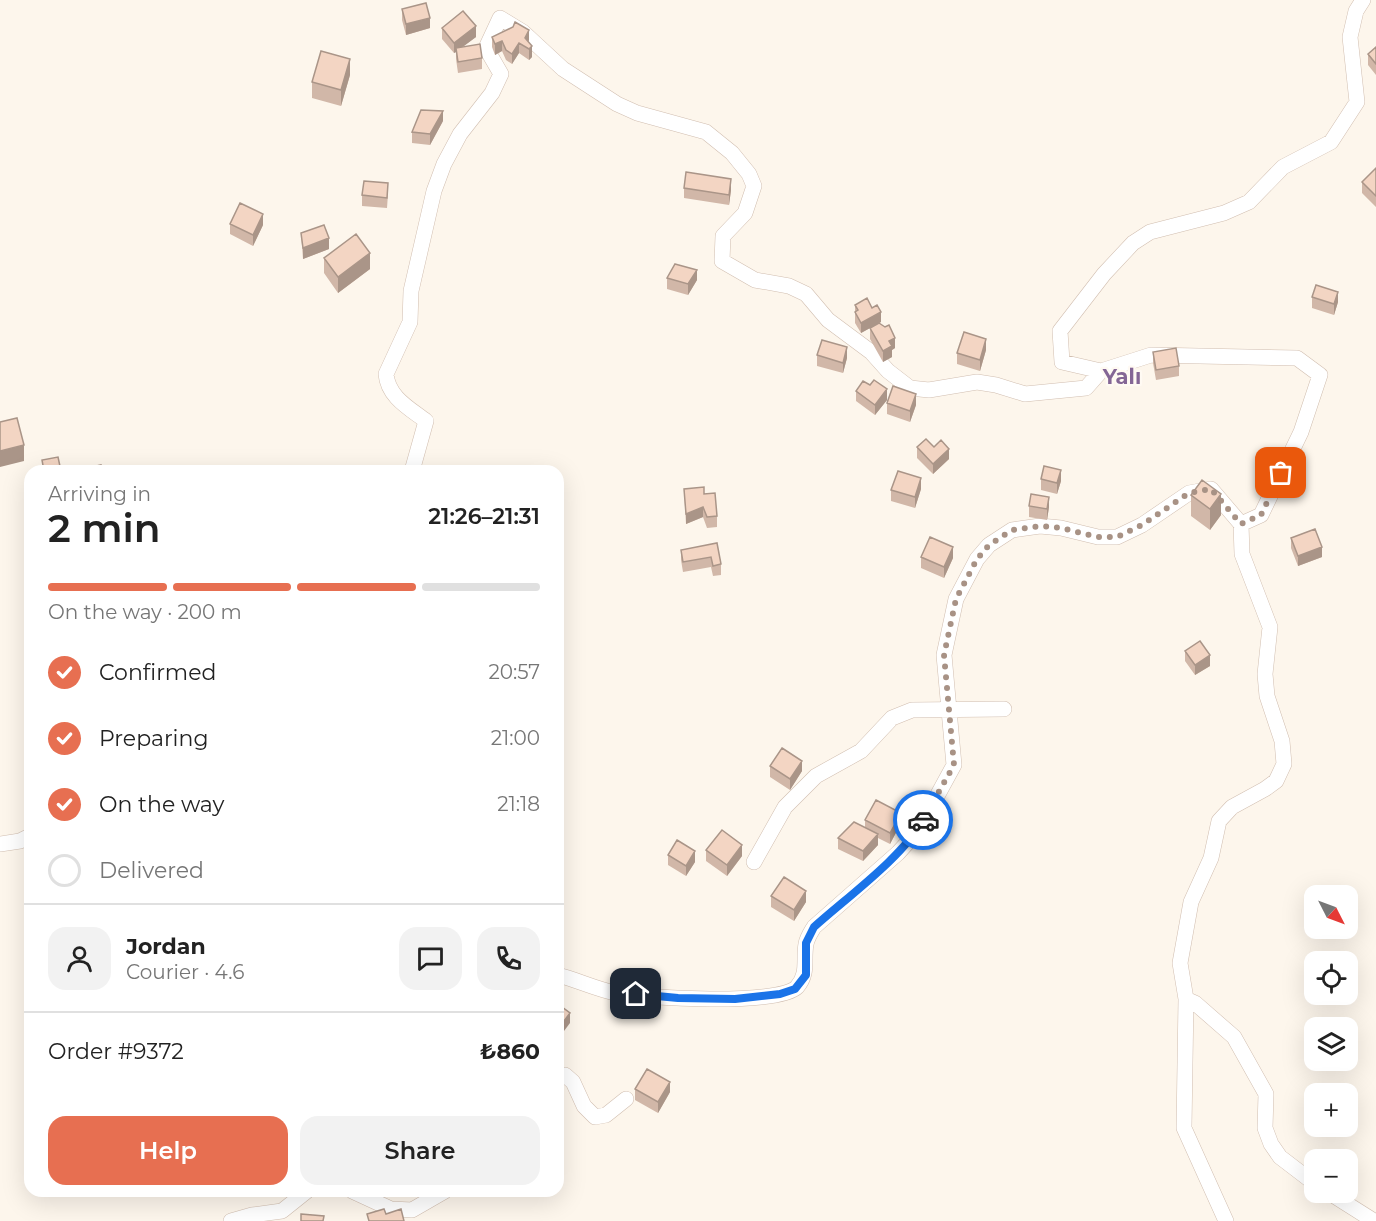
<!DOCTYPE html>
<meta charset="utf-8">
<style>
body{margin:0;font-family:Montserrat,sans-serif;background:#f2f2f2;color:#222;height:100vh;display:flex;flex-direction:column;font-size:22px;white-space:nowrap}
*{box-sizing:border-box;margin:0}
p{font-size:20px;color:#767676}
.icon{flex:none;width:33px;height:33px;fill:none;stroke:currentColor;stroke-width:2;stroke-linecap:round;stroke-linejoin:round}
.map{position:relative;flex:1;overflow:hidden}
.panel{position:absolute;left:24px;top:465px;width:540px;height:732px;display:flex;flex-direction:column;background:#fff;border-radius:18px;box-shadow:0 6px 24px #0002}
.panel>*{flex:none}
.needle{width:39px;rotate:132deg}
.buttons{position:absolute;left:1304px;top:885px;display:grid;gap:12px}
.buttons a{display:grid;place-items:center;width:54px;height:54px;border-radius:12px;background:#fff;box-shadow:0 6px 24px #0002;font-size:30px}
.pin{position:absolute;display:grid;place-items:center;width:51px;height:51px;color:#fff;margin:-26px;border-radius:12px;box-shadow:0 3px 9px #0006}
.courier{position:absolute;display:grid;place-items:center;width:60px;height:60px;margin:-30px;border:4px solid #1a73e8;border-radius:50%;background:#fff;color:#222;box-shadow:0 2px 8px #0007}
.head em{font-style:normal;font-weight:600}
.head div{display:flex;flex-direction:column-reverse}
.head{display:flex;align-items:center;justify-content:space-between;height:102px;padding:0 24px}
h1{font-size:39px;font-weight:600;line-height:45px}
.bar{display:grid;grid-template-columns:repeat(4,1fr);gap:9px 6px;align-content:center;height:72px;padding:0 24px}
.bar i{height:8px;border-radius:4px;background:#e0e0e0}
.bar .on{background:#e76f51}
.bar p{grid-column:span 4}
.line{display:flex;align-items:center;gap:15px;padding:0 24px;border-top:2px solid #e0e0e0}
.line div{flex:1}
.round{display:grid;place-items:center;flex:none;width:63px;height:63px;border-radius:18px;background:#f2f2f2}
ol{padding:0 24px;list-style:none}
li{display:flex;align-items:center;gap:18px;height:66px}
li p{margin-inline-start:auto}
li .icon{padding:6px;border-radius:50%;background:#e76f51;color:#fff;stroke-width:4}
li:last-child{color:#767676}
li i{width:33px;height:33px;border:3px solid #e0e0e0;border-radius:50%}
.cta{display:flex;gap:12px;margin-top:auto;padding:12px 24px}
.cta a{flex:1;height:69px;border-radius:18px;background:#e76f51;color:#fff;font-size:24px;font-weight:600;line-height:69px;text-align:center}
.cta a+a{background:#f2f2f2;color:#222}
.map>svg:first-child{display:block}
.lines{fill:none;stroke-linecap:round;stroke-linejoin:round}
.street-casing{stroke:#d1beb0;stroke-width:16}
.street{stroke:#fff;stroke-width:15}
.wall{fill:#d1b7a8}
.shaded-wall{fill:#aa9588}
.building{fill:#f3d5c3;stroke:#aa9588;stroke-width:1.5}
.done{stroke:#a89285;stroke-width:6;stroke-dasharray:0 10.8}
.route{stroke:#1a73e8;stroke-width:8}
.labels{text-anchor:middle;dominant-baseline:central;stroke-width:4.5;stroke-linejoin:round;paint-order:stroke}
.district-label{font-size:21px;font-weight:bold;fill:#846695;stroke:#fffaf3}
</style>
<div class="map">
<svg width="1376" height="1221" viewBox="0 0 1376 1221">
<rect width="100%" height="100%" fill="#fdf6ec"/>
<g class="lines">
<g class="street-casing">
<path id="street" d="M1101,371L1062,362L1060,331L1104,274L1133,243L1150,232L1224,213L1249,202L1283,167L1331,142L1357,102L1350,37L1356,11L1363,0
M412,471L426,421C409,408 388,397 386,374L410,322L411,291L434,191L444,164L460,134L492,93L501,74L486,48L500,18L523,32L563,69L617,104L637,113L706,132L732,153L749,174L754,186L745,213L723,236L722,261L755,280L789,286L806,294L828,320L871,352L888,371L910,388L929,390L977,382L996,385L1025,394L1086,388L1101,371L1151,355L1297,358L1320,375L1301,432L1261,515L1241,524
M0,844L20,841L30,836
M754,862L785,807L816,776L861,751L892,718L912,710L1004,709
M558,975C577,980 596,989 615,993C644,998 778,1006 797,987C809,973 803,960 806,944C807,938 811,932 814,927L898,853L918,831L954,765L944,655L956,599L977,559L989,545L1012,530L1040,526L1061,528L1098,537H1117L1142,525L1189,493L1211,489L1241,524L1242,554L1270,627L1265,674L1267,696L1282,741L1284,764L1276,781L1265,789L1232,807L1219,821L1211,858L1191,902L1180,963L1186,999L1184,1128L1226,1221
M1186,999L1195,1003L1234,1037L1266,1094L1265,1128L1271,1144L1280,1157L1314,1183
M558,1078L565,1075L573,1082L584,1106L595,1117L606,1115L626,1099
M352,1191L391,1209L412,1210L445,1191
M1328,1192L1374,1221
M231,1221L252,1215L282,1211L307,1191"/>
</g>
<use href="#street" class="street"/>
</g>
<path class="wall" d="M402,9L430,28L406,35L402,20Z
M442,28L476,37L462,47L482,58V69L458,73L456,59V52L454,53L442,39Z
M492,37L529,40L528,42L532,57L529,60L519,53L512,64L506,60L502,51L495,55L492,47Z
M1376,47V75L1368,65V54Z
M350,75L341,106L312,98V82Z
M443,121L430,145L412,143V132Z
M1376,168V207L1362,193V182Z
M684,188L731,190L729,205L684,198Z
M388,194L387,208L362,206V195Z
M230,224L263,225L253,246L230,234Z
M301,233L329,249L303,259Z
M324,258L370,269L338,293L324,273Z
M667,278L697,280L688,295L667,289Z
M1312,297L1338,302L1334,315L1312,308Z
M855,305L881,322L879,323L895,348L892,350V357L883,362L870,339V328L861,333L855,323Z
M986,350L980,371L957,364V353Z
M1153,352L1179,366V376L1156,380L1153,363Z
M817,355L847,358L843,373L817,366Z
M870,385L887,400L875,415L856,401V391Z
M887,403L916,405L910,422L887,414Z
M917,447H934L949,459L933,474L917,458Z
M1041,479L1061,481L1057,494L1041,490Z
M684,489L704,494L717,516V527L707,528L703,517L686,524Z
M921,489L915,508L891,501V490Z
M1191,495L1221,515L1210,530L1191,516Z
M1029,506L1049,507L1047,520L1029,517Z
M1291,538L1322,557L1298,566L1291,548Z
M717,543L721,564V575L713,576L711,567L683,572L681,560V550Z
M921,557L953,558L944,578L921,568Z
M1185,651L1210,666L1195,675L1185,661Z
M770,766L802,771L790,790L770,777Z
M865,820L901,823L890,844L878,838V845L863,861L838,849V838L865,828Z
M706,850L742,856L727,876L706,861Z
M668,855L695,862L686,876L668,865Z
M771,896L806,902L794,921L771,907Z
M635,1089L670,1092L658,1113L635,1100Z"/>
<path class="shaded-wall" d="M430,18V28L406,35V24Z
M476,26V37L456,52V48V52L454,53V43Z
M529,30V40L526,47L525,38Z
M502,41V51L495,55V44Z
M519,43V53L512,64V54Z
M532,46V57L529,60V49Z
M350,59V75L341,106V90Z
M443,111V121L430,145V134Z
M731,179V190L729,205V195Z
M263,214V225L253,246V235Z
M329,238V249L303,259V248Z
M370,253V269L338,293V277Z
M697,270V280L688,295V284Z
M1338,292V302L1334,315V304Z
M881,312V322L861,333V323Z
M895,338V348L892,350V357L883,362V351L889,341Z
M986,339V350L980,371V360Z
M847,347V358L843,373V363Z
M887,389V400L875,415V405Z
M916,394V405L910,422V411Z
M24,445V461L0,467V451Z
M949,449V459L933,474V464Z
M1061,470V481L1057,494V483Z
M921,478V489L915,508V497Z
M1221,494V515L1210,530V509Z
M1049,497V507L1047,520V509Z
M703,507V517L686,524V514Z
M953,547V558L944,578V567Z
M1322,547V557L1298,566V556Z
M1210,655V666L1195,675V665Z
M802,761V771L790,790V779Z
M901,813V823L890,844V833Z
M878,834V845L863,861V851Z
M742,845V856L727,876V865Z
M695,851V862L686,876V866Z
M806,891V902L794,921V910Z
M570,1013V1023L558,1039V1029Z
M670,1082V1092L658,1113V1102Z"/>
<path class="building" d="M426,3L430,18L406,24L402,9Z
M463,11L476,26L454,43L442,28Z
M515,22L529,30L525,38L532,46L529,49L519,43L512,54L506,50L502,41L495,44L492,37L513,27Z
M480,44L482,58L458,62L456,48Z
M1376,47V64L1368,54Z
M321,51L350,59L341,90L312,82Z
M421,110L443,111L430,134L412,132Z
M1376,168V196L1362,182Z
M686,172L731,179L729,195L684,188Z
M364,181L388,183L387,198L362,195Z
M240,203L263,214L253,235L230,224Z
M324,225L329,238L303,248L301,233Z
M356,234L370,253L338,277L324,258Z
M675,264L697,270L688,284L667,278Z
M1316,285L1338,292L1334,304L1312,297Z
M867,298L872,308L877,305L881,312L861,323L855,312L858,310L855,305Z
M879,323L885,327L889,325L895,338L889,341L892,346L883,351L870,328Z
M964,332L986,339L980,360L957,353Z
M822,340L847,347L843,363L817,355Z
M1176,348L1179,366L1156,370L1153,352Z
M874,380L887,389L875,405L856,391L863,381L870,385Z
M893,386L916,394L910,411L887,403Z
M17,418L24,445L0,451V422Z
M926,439L934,447L941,440L949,449L933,464L917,447Z
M58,457L61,471H44L42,460Z
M101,465L102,471H84L83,469Z
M1044,466L1061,470L1057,483L1041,479Z
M898,471L921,478L915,497L891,490Z
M1202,480L1221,494L1210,509L1191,495Z
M704,487V494L715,493L717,516L707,517L703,507L686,514L684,489Z
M1031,494L1049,497L1047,509L1029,506Z
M1315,529L1322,547L1298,556L1291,538Z
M930,537L953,547L944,567L921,557Z
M717,543L721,564L713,566L711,557L683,562L681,550Z
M1200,641L1210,655L1195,665L1185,651Z
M782,748L802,761L790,779L770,766Z
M876,800L901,813L890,833L865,820Z
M854,822L878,834L863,851L838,838Z
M722,830L742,845L727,865L706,850Z
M677,840L695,851L686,866L668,855Z
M784,877L806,891L794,910L771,896Z
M558,1004L570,1013L558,1029Z
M647,1069L670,1082L658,1102L635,1089Z
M384,1209L386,1214L401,1209L404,1221H369L367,1214Z
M301,1214L324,1216L323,1221H301Z"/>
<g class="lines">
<path class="done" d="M923,820L954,765L944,655L956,599L977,559L989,545L1012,530L1040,526L1061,528L1098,537H1117L1142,525L1189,493L1211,489L1241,524L1261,515L1281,473"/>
<path class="route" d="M636,994L678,998L735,999L780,994L795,989L806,975V943L814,927C846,898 903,857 923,820"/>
</g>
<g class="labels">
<g class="district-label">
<text x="1122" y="376">Yalı</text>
</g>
</g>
</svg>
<div class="buttons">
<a><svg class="needle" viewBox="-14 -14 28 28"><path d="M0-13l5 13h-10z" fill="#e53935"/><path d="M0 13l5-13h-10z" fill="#767676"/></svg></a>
<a><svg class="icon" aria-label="locate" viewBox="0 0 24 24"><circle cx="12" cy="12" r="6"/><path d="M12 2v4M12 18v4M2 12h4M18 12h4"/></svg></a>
<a><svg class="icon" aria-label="layers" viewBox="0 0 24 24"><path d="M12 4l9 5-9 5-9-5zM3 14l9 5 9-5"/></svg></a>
<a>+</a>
<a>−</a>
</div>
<div class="pin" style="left:1281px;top:473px;background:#ea580c"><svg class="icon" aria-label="bag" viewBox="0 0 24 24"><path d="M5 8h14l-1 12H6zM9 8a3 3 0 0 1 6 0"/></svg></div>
<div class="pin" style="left:636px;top:994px;background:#1f2937"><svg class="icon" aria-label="home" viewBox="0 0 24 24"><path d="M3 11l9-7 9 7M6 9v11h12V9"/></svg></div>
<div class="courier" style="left:923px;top:820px"><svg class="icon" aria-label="car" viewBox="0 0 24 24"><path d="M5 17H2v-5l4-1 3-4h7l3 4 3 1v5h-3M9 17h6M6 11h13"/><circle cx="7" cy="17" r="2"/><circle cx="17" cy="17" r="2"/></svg></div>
<section class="panel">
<div class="head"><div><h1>2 min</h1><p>Arriving in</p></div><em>21:26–21:31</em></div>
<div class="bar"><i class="on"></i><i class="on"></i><i class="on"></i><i></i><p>On the way · 200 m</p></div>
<ol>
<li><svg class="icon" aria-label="check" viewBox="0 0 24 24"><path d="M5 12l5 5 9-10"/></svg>Confirmed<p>20:57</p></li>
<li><svg class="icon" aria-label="check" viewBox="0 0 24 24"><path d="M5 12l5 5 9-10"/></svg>Preparing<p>21:00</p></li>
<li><svg class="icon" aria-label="check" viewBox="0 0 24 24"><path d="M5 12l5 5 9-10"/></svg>On the way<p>21:18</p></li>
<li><i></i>Delivered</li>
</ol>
<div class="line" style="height:108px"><a class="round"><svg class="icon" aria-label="person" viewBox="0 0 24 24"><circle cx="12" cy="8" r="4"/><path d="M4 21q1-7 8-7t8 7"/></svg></a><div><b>Jordan</b><p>Courier · 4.6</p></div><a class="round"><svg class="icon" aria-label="chat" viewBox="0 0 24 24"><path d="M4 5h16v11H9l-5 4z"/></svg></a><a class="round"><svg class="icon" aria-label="phone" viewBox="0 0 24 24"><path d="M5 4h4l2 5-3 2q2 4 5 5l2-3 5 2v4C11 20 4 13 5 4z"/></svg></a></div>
<div class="line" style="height:78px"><div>Order #9372</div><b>₺860</b></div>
<div class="cta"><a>Help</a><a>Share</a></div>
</section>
</div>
